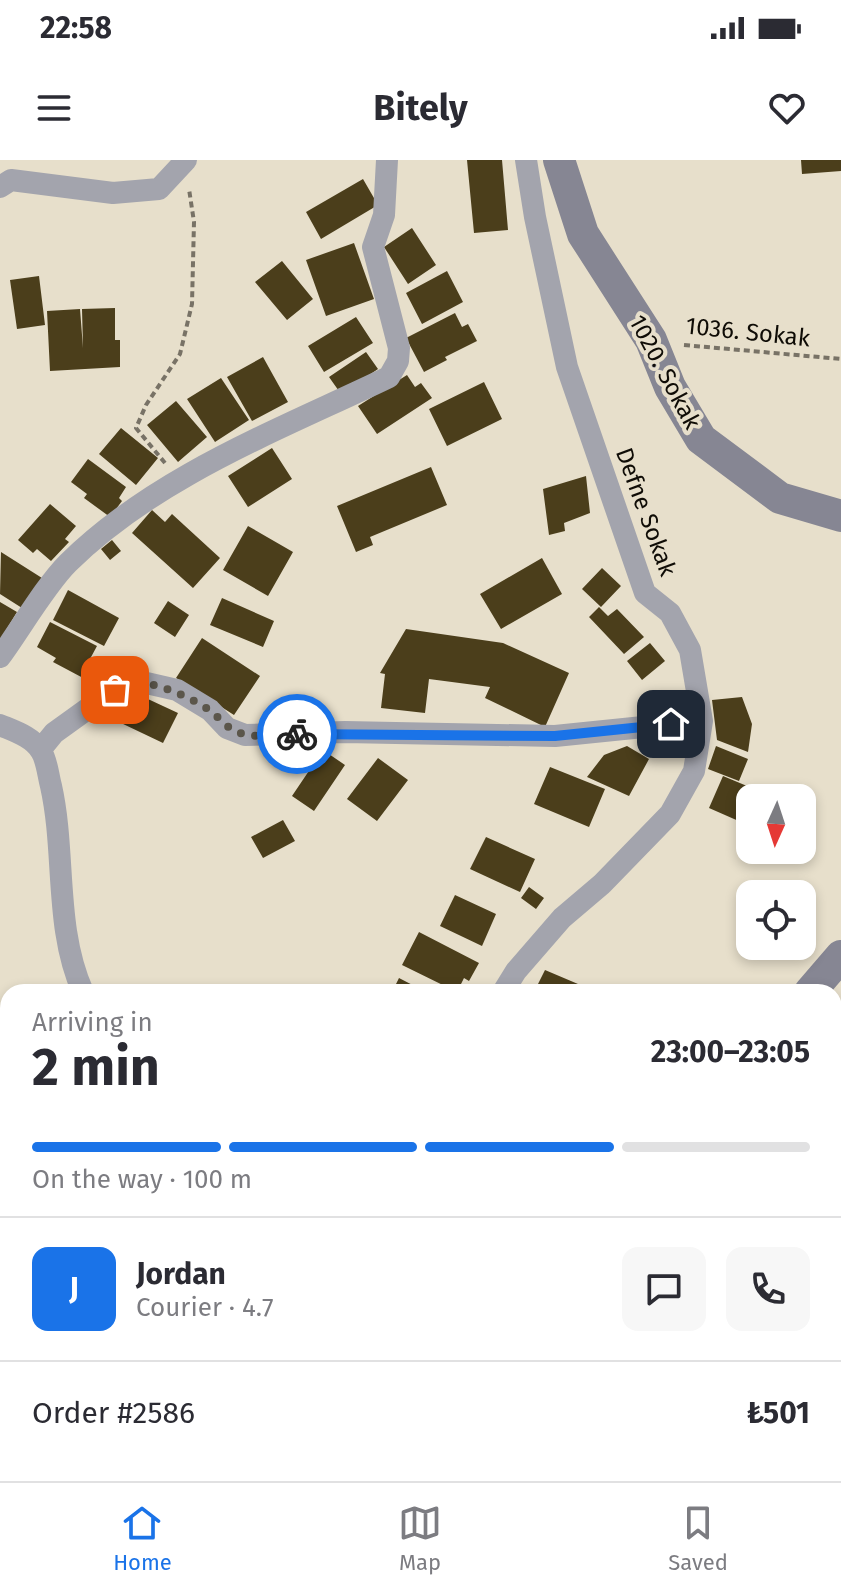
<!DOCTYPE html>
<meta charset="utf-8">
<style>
body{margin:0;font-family:"Fira Sans",sans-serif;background:#f7f7f7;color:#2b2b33;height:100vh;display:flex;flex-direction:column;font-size:30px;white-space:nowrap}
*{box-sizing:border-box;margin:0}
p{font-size:26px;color:#7c7c81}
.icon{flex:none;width:44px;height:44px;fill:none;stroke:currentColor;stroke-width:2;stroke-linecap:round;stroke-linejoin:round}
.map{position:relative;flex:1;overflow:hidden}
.panel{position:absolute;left:0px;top:824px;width:842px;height:498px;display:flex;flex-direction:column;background:#fff;border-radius:24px 24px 0 0;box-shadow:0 4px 12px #0003}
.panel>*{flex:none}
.needle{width:52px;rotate:183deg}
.fabs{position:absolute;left:736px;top:624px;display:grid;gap:16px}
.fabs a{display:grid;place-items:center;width:80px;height:80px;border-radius:16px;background:#fff;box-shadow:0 4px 12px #0003;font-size:40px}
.pin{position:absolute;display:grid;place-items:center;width:68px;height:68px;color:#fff;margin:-34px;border-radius:16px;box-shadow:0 4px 12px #0006}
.courier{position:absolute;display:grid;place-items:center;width:80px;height:80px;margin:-40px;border:6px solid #1a73e8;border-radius:50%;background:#fff;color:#222;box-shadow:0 2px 10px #0007}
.overview em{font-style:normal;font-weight:700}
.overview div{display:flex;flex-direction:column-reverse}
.overview{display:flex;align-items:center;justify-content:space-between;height:136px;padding:0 32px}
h1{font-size:52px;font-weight:700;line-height:60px}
.bar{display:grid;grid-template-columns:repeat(4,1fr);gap:12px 8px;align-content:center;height:96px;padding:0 32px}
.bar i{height:10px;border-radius:6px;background:#e1e1e2}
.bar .current{background:#1a73e8}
.bar p{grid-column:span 4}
.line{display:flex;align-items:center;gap:20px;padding:0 32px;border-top:2px solid #e1e1e2}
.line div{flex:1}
.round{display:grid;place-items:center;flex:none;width:84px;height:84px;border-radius:16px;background:#f7f7f7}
.status{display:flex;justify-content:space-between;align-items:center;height:56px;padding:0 40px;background:#fff;direction:ltr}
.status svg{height:22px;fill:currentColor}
header{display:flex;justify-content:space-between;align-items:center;height:104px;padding:0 32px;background:#fff;font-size:36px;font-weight:700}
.tabs{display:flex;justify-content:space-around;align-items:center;height:112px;border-top:2px solid #e1e1e2;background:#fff;font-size:22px;color:#7c7c81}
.tabs a{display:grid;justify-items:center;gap:4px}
.tabs .current{color:#1a73e8}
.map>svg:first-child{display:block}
.building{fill:#4b3e1b}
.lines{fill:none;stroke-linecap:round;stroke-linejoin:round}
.path{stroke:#787266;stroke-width:4;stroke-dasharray:6 4;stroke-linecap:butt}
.street{stroke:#a3a4ad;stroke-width:22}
.secondary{stroke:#868693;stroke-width:32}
.done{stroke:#5b564b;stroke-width:8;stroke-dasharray:0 14.4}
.route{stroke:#1a73e8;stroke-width:10}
.labels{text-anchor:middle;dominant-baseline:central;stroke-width:8;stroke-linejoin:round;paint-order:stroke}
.street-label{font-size:24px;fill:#0f0c06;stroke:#e7dfcb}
</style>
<div class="status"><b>22:58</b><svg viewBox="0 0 49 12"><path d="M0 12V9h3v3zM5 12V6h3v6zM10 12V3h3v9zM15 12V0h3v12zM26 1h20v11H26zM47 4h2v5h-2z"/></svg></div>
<header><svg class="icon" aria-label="menu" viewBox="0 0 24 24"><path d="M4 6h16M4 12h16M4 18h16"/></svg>Bitely<svg class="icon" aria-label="heart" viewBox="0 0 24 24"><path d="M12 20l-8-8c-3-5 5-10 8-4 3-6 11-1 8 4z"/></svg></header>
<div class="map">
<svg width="841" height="1321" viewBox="0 0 841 1321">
<rect width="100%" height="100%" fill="#e7dfcb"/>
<path class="building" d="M467,0H502L508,70L474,73Z
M801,0H841V11L802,14Z
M363,19L378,45L321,79L306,52Z
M412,68L436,105L408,124L384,87Z
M354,83L374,139L326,156L306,100Z
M282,101L313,139L287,160L255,122Z
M447,111L463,142L422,164L406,133Z
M39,116L45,165L17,169L10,120Z
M115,148V180H120V207L50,211L47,151L80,149L83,188L82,149Z
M455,153L462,167L468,164L477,181L445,197L447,200L424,212L406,178Z
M356,157L373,183L324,212L308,186Z
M366,192L378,209L341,234L329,217Z
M263,197L288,242L252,261L227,217Z
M407,215L415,227L421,223L432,238L377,274L358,246Z
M221,218L249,260L215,282L187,239Z
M484,222L502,259L447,286L429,249Z
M176,241L207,277L178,302L147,265Z
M121,268L158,298L136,325L99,294Z
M272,288L292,319L248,347L228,316Z
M88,299L126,327L119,338L122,341L110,357L84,338L87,334L71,322Z
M431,307L447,345L370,377L373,385L356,392L337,346Z
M586,316L590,353L564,363L565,371L549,375L543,329Z
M50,344L76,366L65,379L69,382L51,401L37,389L33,393L18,380Z
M152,350L165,362L172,354L220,398L193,428L132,373Z
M248,366L293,392L268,436L223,410Z
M112,380L121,391L110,400L101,389Z
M1,392L42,418L22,448L0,434Z
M542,398L562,434L501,469L480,434Z
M602,408L621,426L601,447L582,429Z
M68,430L119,458L104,486L53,460Z
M222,438L274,461L263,487L210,465Z
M168,441L189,455L175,477L154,463Z
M0,442L17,452L0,480Z
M599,447L608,456L617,449L644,477L624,494L589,457Z
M50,462L97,486L90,499L94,501L85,519L53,502L56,498L37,487Z
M406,469L503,483L569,513L545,567L485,538L490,527L429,519L425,553L381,548L385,514L380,513Z
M202,478L260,516L234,555L176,518Z
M650,483L665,501L642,520L627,501Z
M135,533L178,553L163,583L121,563Z
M742,537L752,564L748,592L717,580L712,540Z
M627,586L649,599L629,636L587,617L604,595Z
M716,586L748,599L739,621L708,609Z
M323,590L345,605L314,651L292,636Z
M378,598L408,620L377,661L347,639Z
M550,607L605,629L589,667L534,644Z
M723,616L759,631L757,638H750V666L709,648Z
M283,660L295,681L263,698L251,677Z
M486,677L535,699L520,732L470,709Z
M529,727L544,738L536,749L521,738Z
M455,735L496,754L482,786L440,766Z
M419,772L479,803L469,821L464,818L457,832L402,805Z
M545,810L578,824L574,832H534Z
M399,818L426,832H392Z
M0,971L8,977V1016L0,1026Z
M0,1118L8,1121V1219L0,1239Z
M173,1314H255L250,1321H167Z
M439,1314H460L465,1321H429Z
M496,1314H527L531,1316L529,1321H492Z"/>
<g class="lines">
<path class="path" d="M684,185L841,199
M165,303L136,268L146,245L180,194L192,144L194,62L189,29"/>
<path class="street" d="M0,27L11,20L113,33L159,29L186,0
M0,497C20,470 45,426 68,403C156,316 279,270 389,217L398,201L399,188L373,87L384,55L387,0
M0,565C14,571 33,577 41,591C47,600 48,615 51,626C66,693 54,768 83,832
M41,589L54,573L129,519L177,530L210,550L227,568L245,575L345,572L555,576L702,561
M503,832L516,811L562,758L602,724L670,654L694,611L702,561L690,490L670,453L645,433L567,207L535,57L526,0
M153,1321L155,1314"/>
<path class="secondary" d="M559,0L583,74L651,180L670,227L701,279L780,338L841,356
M810,832L841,796
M556,1321L560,1314"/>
</g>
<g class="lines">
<path class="done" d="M115,530L129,519C158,525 181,532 206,548C219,556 225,568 240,573C257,579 280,574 297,574"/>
<path class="route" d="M297,574L555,576L671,564"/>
</g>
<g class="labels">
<g class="street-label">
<text transform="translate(748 172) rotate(6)">1036. Sokak</text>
<text transform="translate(665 212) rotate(62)">1020. Sokak</text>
<text transform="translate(646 352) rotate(70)">Defne Sokak</text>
</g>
</g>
</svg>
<div class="fabs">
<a><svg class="needle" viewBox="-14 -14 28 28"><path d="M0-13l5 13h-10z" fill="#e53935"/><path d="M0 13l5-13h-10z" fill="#7c7c81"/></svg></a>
<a><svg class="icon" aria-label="locate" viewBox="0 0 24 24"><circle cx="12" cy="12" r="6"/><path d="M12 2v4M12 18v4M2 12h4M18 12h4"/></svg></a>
</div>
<div class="pin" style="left:115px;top:530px;background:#ea580c"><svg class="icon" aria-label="bag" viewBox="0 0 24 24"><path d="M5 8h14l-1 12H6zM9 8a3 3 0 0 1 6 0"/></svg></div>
<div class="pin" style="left:671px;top:564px;background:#1f2937"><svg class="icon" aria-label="home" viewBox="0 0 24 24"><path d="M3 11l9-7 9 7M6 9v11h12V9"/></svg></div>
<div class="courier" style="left:297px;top:574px"><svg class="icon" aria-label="bike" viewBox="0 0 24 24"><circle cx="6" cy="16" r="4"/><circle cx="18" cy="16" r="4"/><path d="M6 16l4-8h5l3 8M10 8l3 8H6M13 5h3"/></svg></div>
<section class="panel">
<div class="overview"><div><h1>2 min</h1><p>Arriving in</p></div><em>23:00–23:05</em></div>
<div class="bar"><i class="current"></i><i class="current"></i><i class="current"></i><i></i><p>On the way · 100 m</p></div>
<div class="line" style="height:144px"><b class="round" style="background:#1a73e8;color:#fff">J</b><div><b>Jordan</b><p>Courier · 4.7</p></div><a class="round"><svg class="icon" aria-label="chat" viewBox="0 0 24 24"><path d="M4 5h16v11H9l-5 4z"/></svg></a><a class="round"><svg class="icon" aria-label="phone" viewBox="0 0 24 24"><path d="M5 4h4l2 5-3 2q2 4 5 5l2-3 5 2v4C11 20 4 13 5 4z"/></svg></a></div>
<div class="line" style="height:104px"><div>Order #2586</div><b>₺501</b></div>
</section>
</div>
<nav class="tabs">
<a class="current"><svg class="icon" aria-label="home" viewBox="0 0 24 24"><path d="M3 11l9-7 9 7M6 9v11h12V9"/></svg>Home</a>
<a><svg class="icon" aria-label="map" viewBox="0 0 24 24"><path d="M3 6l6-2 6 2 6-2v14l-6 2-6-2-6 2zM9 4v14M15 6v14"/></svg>Map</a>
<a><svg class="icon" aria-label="saved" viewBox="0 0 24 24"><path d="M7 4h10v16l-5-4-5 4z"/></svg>Saved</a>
</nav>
